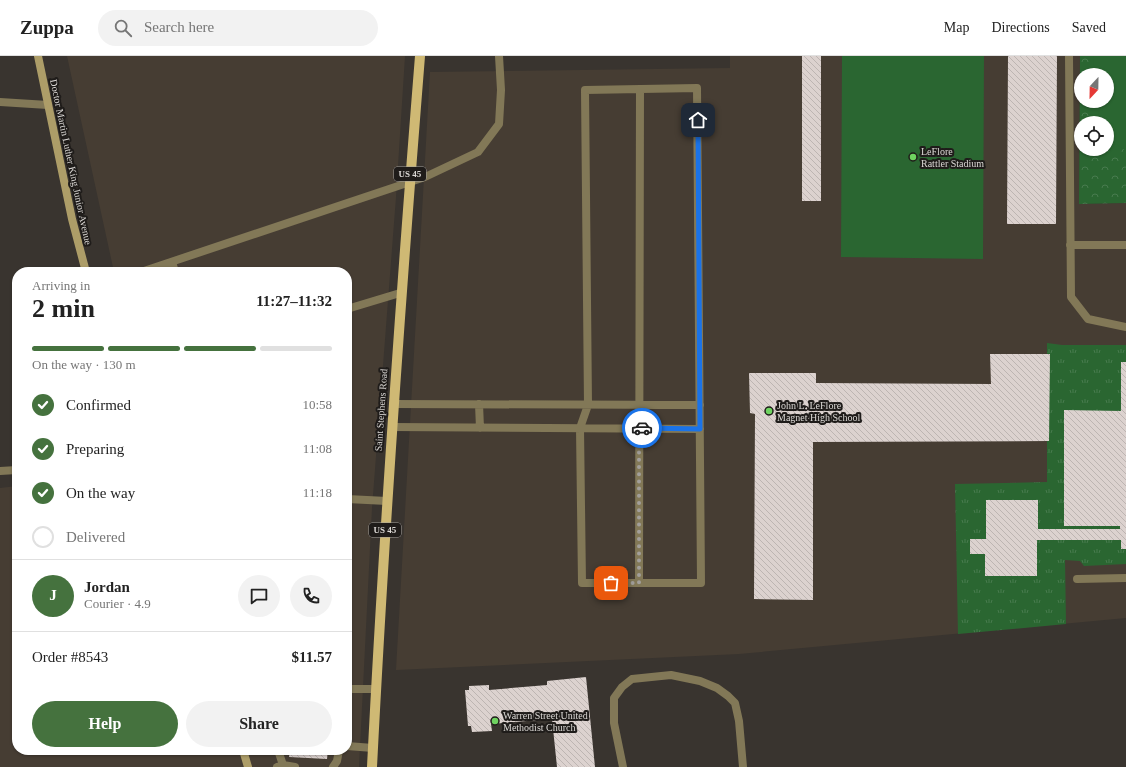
<!DOCTYPE html>
<meta charset="utf-8">
<style>
body{margin:0;font-family:"Times New Roman",serif;background:#f2f2f2;color:#222;height:100vh;display:flex;flex-direction:column;font-size:15px;white-space:nowrap}
*{box-sizing:border-box;margin:0}
p{font-size:13px;color:#767676}
.icon{flex:none;width:22px;height:22px;fill:none;stroke:currentColor;stroke-width:2;stroke-linecap:round;stroke-linejoin:round}
.map{position:relative;flex:1;overflow:hidden}
.drawer{position:absolute;left:12px;top:211px;width:340px;height:488px;display:flex;flex-direction:column;background:#fff;border-radius:16px;box-shadow:0 1px 3px #0004}
.drawer>*{flex:none}
.needle{width:26px;rotate:202deg}
.fabs{position:absolute;left:1074px;top:12px;display:grid;gap:8px}
.fabs a{display:grid;place-items:center;width:40px;height:40px;border-radius:50%;background:#fff;box-shadow:0 1px 3px #0004;font-size:20px}
.pin{position:absolute;display:grid;place-items:center;width:34px;height:34px;color:#fff;margin:-17px;border-radius:8px;box-shadow:0 2px 6px #0006}
.courier{position:absolute;display:grid;place-items:center;width:40px;height:40px;margin:-20px;border:3px solid #1a73e8;border-radius:50%;background:#fff;color:#222;box-shadow:0 1px 5px #0007}
.head em{font-style:normal;font-weight:600}
.head div{display:flex;flex-direction:column-reverse}
.head{display:flex;align-items:center;justify-content:space-between;height:68px;padding:0 20px}
h1{font-size:26px;font-weight:600;line-height:30px}
.bar{display:grid;grid-template-columns:repeat(4,1fr);gap:6px 4px;align-content:center;height:48px;padding:0 20px}
.bar i{height:5px;border-radius:3px;background:#e0e0e0}
.bar .active{background:#45723e}
.bar p{grid-column:span 4}
.line{display:flex;align-items:center;gap:10px;padding:0 20px;border-top:1px solid #e0e0e0}
.line div{flex:1}
.round{display:grid;place-items:center;flex:none;width:42px;height:42px;border-radius:21px;background:#f2f2f2}
ol{padding:0 20px;list-style:none}
li{display:flex;align-items:center;gap:12px;height:44px}
li p{margin-inline-start:auto}
li .icon{padding:4px;border-radius:50%;background:#45723e;color:#fff;stroke-width:4}
li:last-child{color:#767676}
li i{width:22px;height:22px;border:2px solid #e0e0e0;border-radius:50%}
.cta{display:flex;gap:8px;margin-top:auto;padding:8px 20px}
.cta a{flex:1;height:46px;border-radius:24px;background:#45723e;color:#fff;font-size:16px;font-weight:600;line-height:46px;text-align:center}
.cta a+a{background:#f2f2f2;color:#222}
header{display:flex;align-items:center;gap:24px;box-sizing:border-box;height:56px;padding:0 20px;background:#fff;border-bottom:1px solid #e0e0e0}
header strong{font-size:19px}
nav{display:flex;gap:22px;margin-inline-start:auto;font-size:14px}
.search{width:280px;height:36px;background:#f2f2f2;display:flex;align-items:center;gap:10px;box-sizing:border-box;padding:0 14px;border-radius:22px;color:#767676;font-size:15px}
.map>svg:first-child{display:block}
.built{fill:#463d33}
.grass{fill:url(#grass-tufts)}
.park{fill:url(#park-crowns);fill-rule:evenodd}
.garden{fill:#2a6631}
.building{fill:url(#building-back-hatch)}
.lines{fill:none;stroke-linecap:round;stroke-linejoin:round}
.lane{stroke:#827857;stroke-width:8}
.street{stroke:#827857;stroke-width:8}
.secondary{stroke:#ad9d68;stroke-width:8}
.primary{stroke:#cfb974;stroke-width:10}
.done{stroke:#a29f9b;stroke-width:4;stroke-dasharray:0 7.2}
.route{stroke:#1a73e8;stroke-width:5}
.poi-dot{fill:#6fd360;stroke:#1f1c1a;stroke-width:1.5}
.labels{text-anchor:middle;dominant-baseline:central;stroke-width:4;stroke-linejoin:round;paint-order:stroke}
.shield{fill:#1f1c1a;stroke:#a3a09d;stroke-width:1}
.shield-label{font-size:9px;font-weight:bold;fill:#dbd8d5}
.poi-label{font-size:10px;fill:#dbd8d5;stroke:#1f1c1a;text-anchor:start}
.street-label{font-size:10px;fill:#dbd8d5;stroke:#1f1c1a}
</style>
<header>
<strong>Zuppa</strong>
<div class="search"><svg class="icon" aria-label="search" viewBox="0 0 24 24"><circle cx="10" cy="10" r="6"/><path d="M15 15l6 6"/></svg>Search here</div>
<nav><a>Map</a><a>Directions</a><a>Saved</a></nav>
</header>
<div class="map">
<svg width="1126" height="711" viewBox="0 0 1126 711">
<defs>
<pattern id="grass-tufts" width="24" height="20" patternUnits="userSpaceOnUse"><rect width="24" height="20" fill="#2a6631"/><path d="M3 7l-1-3M5 7V3M7 7l1-3M15 17l-1-3M17 17v-4M19 17l1-3" fill="none" stroke="#487b4e"/></pattern>
<pattern id="park-crowns" width="20" height="18" patternUnits="userSpaceOnUse"><rect width="20" height="18" fill="#2a6631"/><path d="M2 6a3 3 0 1 1 6 0M12 15a3 3 0 1 1 6 0" fill="none" stroke="#487b4e"/></pattern>
<pattern id="building-back-hatch" width="6" height="6" patternUnits="userSpaceOnUse"><rect width="6" height="6" fill="#dcd2cf"/><path d="M-1 5l2 2M0 0l6 6M5-1l2 2" fill="none" stroke="#bdb5b2"/></pattern>
</defs>
<rect width="100%" height="100%" fill="#39342f"/>
<path class="built" d="M67,0H405L396,141L372,452L359,711H0V432L17,430V694H347V216H114Z
M730,0H1080L1079,148L1126,147V562L739,598L396,614L430,16L730,12Z"/>
<path class="grass" d="M1047,287L1062,289H1126V306H1121V355H1064V470H1120V473H1038L1037,444H986V483L1121,484L1126,493V508L1084,510L1080,505L1065,504L1066,568L958,578L955,428L1047,426Z"/>
<path class="park" d="M1080,0H1126V147L1079,148ZM1081,19H1107V45H1081ZM1081,67H1107V93H1081Z"/>
<path class="garden" d="M842,0H984L983,203L841,201Z
M1093,0H1126V95L1107,82V67H1100L1097,45H1107V19H1095Z"/>
<path class="building" d="M802,0H821V145H802Z
M1008,0H1057L1056,168H1007Z
M990,298H1050L1049,385L813,386V544L754,543L755,358L750,357L749,317H816V327L991,328Z
M1121,306H1126V493H1121V484H1037V520H985V498H970V483H986V444H1038V473H1120V470H1064V354L1121,355Z
M586,621L595,711H557L552,663L491,668L492,675L472,676L471,670H468L465,634H469V630L489,629V634L547,629V625Z
M290,694H328L327,703L289,701Z"/>
<g class="lines">
<path class="lane" d="M1069,0L1071,241L1088,263L1126,271
M697,32L701,527H582L580,372L588,349L585,34Z
M1070,189H1126
M172,206L175,216
M141,216L410,126L425,121L478,96L499,68L501,34L499,0
M347,253L400,237
M393,348L700,349
M479,348L480,372
M392,371L700,373
M347,443L387,445
M1077,523L1126,522
M639,527L640,33
M347,633H376
M347,690L373,692
M283,709L295,711
M277,711L283,709L278,694
M333,711L337,705L339,694
M623,711L614,667V642L622,631L632,623L671,619L700,625L717,632L728,640L735,647L739,665L743,711"/>
<path class="street" d="M0,46L48,49
M0,415L17,414"/>
<path class="secondary" d="M38,0L72,163L86,216
M243,694L248,711"/>
<path class="primary" d="M372,711C384,474 401,237 420,0"/>
</g>
<g class="lines">
<path class="done" d="M611,527H639V372H642"/>
<path class="route" d="M642,372L700,373L698,64"/>
</g>
<g class="poi-dot">
<circle cx="913" cy="101" r="4"/>
<circle cx="769" cy="355" r="4"/>
<circle cx="495" cy="665" r="4"/>
</g>
<g class="labels">
<g class="shield">
<rect x="394" y="111" width="32" height="14" rx="3"/>
<rect x="369" y="467" width="32" height="14" rx="3"/>
</g>
<g class="shield-label">
<text x="410" y="118">US 45</text>
<text x="385" y="474">US 45</text>
</g>
<g class="poi-label">
<text x="921" y="95">LeFlore<tspan x="921" dy="12">Rattler Stadium</tspan></text>
<text x="777" y="349">John L. LeFlore<tspan x="777" dy="12">Magnet High School</tspan></text>
<text x="503" y="659">Warren Street United<tspan x="503" dy="12">Methodist Church</tspan></text>
</g>
<g class="street-label">
<text transform="translate(71 106) rotate(78)">Doctor Martin Luther King Junior Avenue</text>
<text transform="translate(381 354) rotate(-86)">Saint Stephens Road</text>
</g>
</g>
</svg>
<div class="fabs">
<a><svg class="needle" viewBox="-14 -14 28 28"><path d="M0-13l5 13h-10z" fill="#e53935"/><path d="M0 13l5-13h-10z" fill="#767676"/></svg></a>
<a><svg class="icon" aria-label="locate" viewBox="0 0 24 24"><circle cx="12" cy="12" r="6"/><path d="M12 2v4M12 18v4M2 12h4M18 12h4"/></svg></a>
</div>
<div class="pin" style="left:611px;top:527px;background:#ea580c"><svg class="icon" aria-label="bag" viewBox="0 0 24 24"><path d="M5 8h14l-1 12H6zM9 8a3 3 0 0 1 6 0"/></svg></div>
<div class="pin" style="left:698px;top:64px;background:#1f2937"><svg class="icon" aria-label="home" viewBox="0 0 24 24"><path d="M3 11l9-7 9 7M6 9v11h12V9"/></svg></div>
<div class="courier" style="left:642px;top:372px"><svg class="icon" aria-label="car" viewBox="0 0 24 24"><path d="M5 17H2v-5l4-1 3-4h7l3 4 3 1v5h-3M9 17h6M6 11h13"/><circle cx="7" cy="17" r="2"/><circle cx="17" cy="17" r="2"/></svg></div>
<section class="drawer">
<div class="head"><div><h1>2 min</h1><p>Arriving in</p></div><em>11:27–11:32</em></div>
<div class="bar"><i class="active"></i><i class="active"></i><i class="active"></i><i></i><p>On the way · 130 m</p></div>
<ol>
<li><svg class="icon" aria-label="check" viewBox="0 0 24 24"><path d="M5 12l5 5 9-10"/></svg>Confirmed<p>10:58</p></li>
<li><svg class="icon" aria-label="check" viewBox="0 0 24 24"><path d="M5 12l5 5 9-10"/></svg>Preparing<p>11:08</p></li>
<li><svg class="icon" aria-label="check" viewBox="0 0 24 24"><path d="M5 12l5 5 9-10"/></svg>On the way<p>11:18</p></li>
<li><i></i>Delivered</li>
</ol>
<div class="line" style="height:72px"><b class="round" style="background:#45723e;color:#fff">J</b><div><b>Jordan</b><p>Courier · 4.9</p></div><a class="round"><svg class="icon" aria-label="chat" viewBox="0 0 24 24"><path d="M4 5h16v11H9l-5 4z"/></svg></a><a class="round"><svg class="icon" aria-label="phone" viewBox="0 0 24 24"><path d="M5 4h4l2 5-3 2q2 4 5 5l2-3 5 2v4C11 20 4 13 5 4z"/></svg></a></div>
<div class="line" style="height:52px"><div>Order #8543</div><b>$11.57</b></div>
<div class="cta"><a>Help</a><a>Share</a></div>
</section>
</div>
